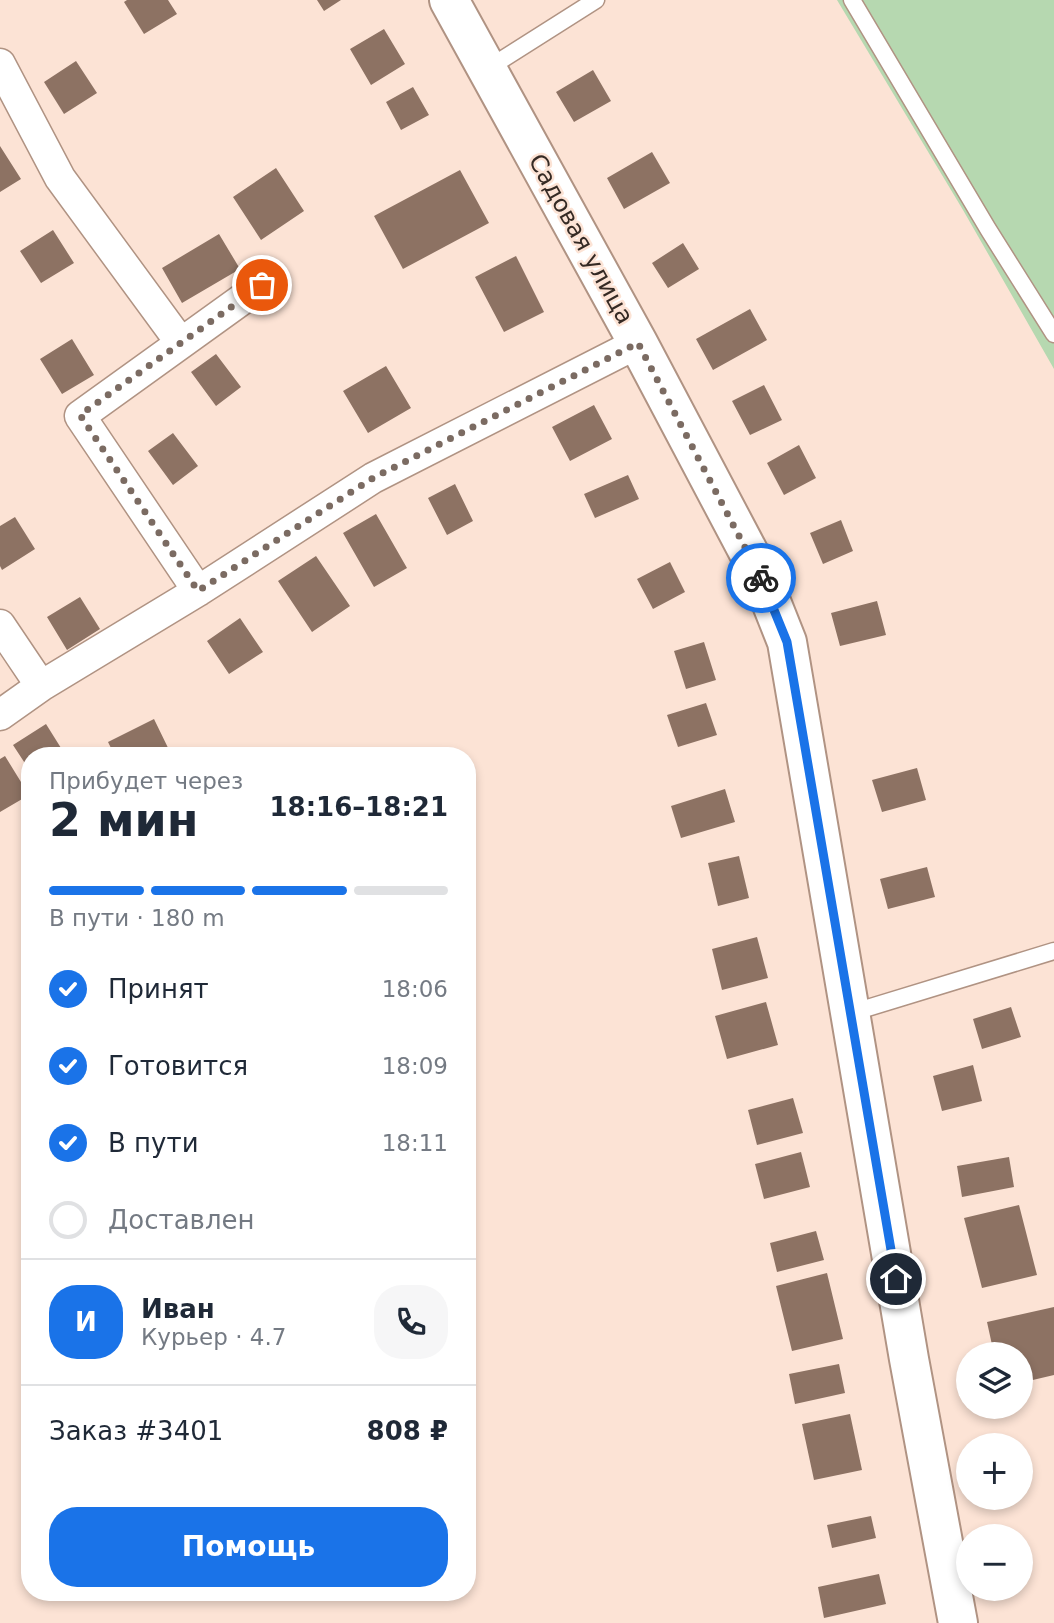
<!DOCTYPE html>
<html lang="ru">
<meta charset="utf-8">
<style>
body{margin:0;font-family:"DejaVu Sans",sans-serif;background:#f6f6f7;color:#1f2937;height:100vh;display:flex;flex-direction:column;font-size:26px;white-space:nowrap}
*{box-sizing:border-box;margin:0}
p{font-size:23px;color:#747a83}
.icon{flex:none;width:38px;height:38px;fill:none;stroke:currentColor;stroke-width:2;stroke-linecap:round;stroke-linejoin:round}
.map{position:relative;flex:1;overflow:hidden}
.drawer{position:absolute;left:21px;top:747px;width:455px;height:854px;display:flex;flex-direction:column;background:#fff;border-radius:28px;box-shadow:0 4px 10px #0003}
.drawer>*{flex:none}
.buttons{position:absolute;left:956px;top:1342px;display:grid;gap:14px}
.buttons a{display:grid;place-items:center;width:77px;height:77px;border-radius:50%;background:#fff;box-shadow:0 4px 10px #0003;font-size:35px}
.pin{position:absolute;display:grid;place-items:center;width:60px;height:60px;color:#fff;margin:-30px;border:4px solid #fff;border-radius:50%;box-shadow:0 2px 7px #0007}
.courier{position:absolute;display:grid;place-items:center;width:70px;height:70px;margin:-35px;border:5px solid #1a73e8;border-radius:50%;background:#fff;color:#222;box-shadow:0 2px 9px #0007}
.summary em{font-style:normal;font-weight:700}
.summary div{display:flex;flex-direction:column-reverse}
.summary{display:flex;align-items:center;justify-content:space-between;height:119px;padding:0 28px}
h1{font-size:46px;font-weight:700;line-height:52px}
.bar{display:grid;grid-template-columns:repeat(4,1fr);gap:10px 7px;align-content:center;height:84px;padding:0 28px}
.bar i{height:9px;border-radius:5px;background:#e0e1e3}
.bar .selected{background:#1a73e8}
.bar p{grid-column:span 4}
.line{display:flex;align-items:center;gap:18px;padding:0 28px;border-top:2px solid #e0e1e3}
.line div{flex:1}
.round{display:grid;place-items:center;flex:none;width:74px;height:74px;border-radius:28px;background:#f6f6f7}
ol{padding:0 28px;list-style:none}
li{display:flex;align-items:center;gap:21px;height:77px}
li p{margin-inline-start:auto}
li .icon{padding:7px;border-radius:50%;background:#1a73e8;color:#fff;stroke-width:4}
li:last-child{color:#747a83}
li i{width:38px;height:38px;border:4px solid #e0e1e3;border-radius:50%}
.cta{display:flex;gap:14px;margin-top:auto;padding:14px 28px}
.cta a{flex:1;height:80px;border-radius:28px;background:#1a73e8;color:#fff;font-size:28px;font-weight:700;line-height:80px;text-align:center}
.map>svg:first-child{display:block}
.green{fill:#b6d8b0}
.building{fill:#8d7263}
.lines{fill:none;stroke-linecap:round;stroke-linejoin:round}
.service-casing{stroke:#b09383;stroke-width:19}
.minor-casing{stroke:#b09383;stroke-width:33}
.secondary-casing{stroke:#b09383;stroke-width:42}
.service{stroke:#fff;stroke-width:16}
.minor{stroke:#fff;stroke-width:30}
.secondary{stroke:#fff;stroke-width:38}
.done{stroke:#7b6b62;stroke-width:7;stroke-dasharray:0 12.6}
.route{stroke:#1a73e8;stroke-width:9}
.labels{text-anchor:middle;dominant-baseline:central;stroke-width:5;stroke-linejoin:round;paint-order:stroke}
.street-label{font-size:24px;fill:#352a24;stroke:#fce3d5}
</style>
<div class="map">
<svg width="1054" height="1623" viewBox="0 0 1054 1623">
<rect width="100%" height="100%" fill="#fce3d5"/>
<path class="green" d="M837,0H1054V369L963,210Z"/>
<path class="building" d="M127,0H168L177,14L144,34L124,2Z
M317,0H341L324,11Z
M384,29L405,64L371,85L350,49Z
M76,61L97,93L64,114L44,82Z
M593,70L611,101L574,122L556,92Z
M413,87L429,115L401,130L386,102Z
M0,146L21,179L0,192Z
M652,152L670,183L624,209L607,178Z
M276,168L304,211L261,240L233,197Z
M460,170L489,223L403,269L374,216Z
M53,230L74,263L41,283L20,251Z
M219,234L240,269L182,303L162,268Z
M683,243L699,269L668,288L652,263Z
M516,256L544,312L504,332L475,277Z
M750,309L767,340L713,370L696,339Z
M72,339L94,375L62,394L40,359Z
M216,354L241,387L216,406L191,372Z
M386,366L411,408L368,433L343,391Z
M764,385L782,420L750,435L732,401Z
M594,405L612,439L570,461L552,427Z
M173,433L198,466L173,485L148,451Z
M799,445L816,478L784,495L767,463Z
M628,475L639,499L595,518L584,494Z
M455,484L473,521L447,535L428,498Z
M376,514L407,568L374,587L343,533Z
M15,517L35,549L2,570L0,566V526Z
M841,520L853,551L823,564L810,533Z
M316,556L350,606L312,632L278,581Z
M670,562L685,592L653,609L637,579Z
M80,597L100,629L67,650L47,617Z
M877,601L886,635L840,646L831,613Z
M240,618L263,652L229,674L207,641Z
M704,642L716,680L686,689L674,651Z
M706,703L717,735L678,747L667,715Z
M154,719L172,756H115L108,742Z
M46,724L66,756H30V771L13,745Z
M5,756L29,795L0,812V759Z
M917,768L926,800L882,812L872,780Z
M725,789L735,822L681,838L671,806Z
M739,856L749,898L718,906L708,863Z
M927,867L935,897L888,909L880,879Z
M757,937L768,978L722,990L712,949Z
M766,1002L778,1045L727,1059L715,1016Z
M1011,1007L1021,1037L982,1049L973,1019Z
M973,1065L982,1101L942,1111L933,1076Z
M793,1098L803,1133L757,1145L748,1110Z
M801,1152L810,1187L764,1199L755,1164Z
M1009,1157L1014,1187L962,1197L957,1166Z
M1019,1205L1037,1275L982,1288L964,1218Z
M816,1231L824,1260L777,1272L770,1243Z
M827,1273L843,1339L792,1351L776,1286Z
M1054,1307V1375L1020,1383V1354H994L987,1322Z
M839,1364L845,1393L795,1404L789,1374Z
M850,1414L862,1470L814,1480L802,1424Z
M871,1516L876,1538L832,1548L827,1525Z
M879,1574L886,1604L824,1618L818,1587Z"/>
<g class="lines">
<g class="service-casing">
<path id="service" d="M852,0L988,229L1054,334
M487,69L596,0
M851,1013L1054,951"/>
</g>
<g class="minor-casing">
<path id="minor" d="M0,64L60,178L181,343
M198,591L80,416L262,285
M0,625L41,686
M0,715L41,686L198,591L373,478L638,343"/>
</g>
<g class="secondary-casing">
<path id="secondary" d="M449,0L638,343L760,574L787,642L909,1359L958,1623"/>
</g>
<use href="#service" class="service"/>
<use href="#minor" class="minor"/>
<use href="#secondary" class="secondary"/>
</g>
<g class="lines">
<path class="done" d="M262,285L80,415L198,591L373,478L638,343L761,578"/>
<path class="route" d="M761,578L787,642L896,1279"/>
</g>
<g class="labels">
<g class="street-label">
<text transform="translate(581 239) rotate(61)">Садовая улица</text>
</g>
</g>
</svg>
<div class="buttons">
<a><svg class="icon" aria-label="layers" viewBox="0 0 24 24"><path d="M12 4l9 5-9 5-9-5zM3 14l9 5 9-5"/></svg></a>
<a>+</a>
<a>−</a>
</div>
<div class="pin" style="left:262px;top:285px;background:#ea580c"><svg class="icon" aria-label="bag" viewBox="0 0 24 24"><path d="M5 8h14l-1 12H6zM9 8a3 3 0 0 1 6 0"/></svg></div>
<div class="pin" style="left:896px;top:1279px;background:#1f2937"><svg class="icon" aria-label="home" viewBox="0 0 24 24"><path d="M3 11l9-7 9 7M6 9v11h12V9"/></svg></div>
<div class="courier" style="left:761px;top:578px"><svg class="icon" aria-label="bike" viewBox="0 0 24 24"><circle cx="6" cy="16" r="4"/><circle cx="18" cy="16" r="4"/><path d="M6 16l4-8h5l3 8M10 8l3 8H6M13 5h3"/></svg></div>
<section class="drawer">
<div class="summary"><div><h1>2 мин</h1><p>Прибудет через</p></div><em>18:16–18:21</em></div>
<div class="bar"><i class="selected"></i><i class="selected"></i><i class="selected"></i><i></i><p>В пути · 180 m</p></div>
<ol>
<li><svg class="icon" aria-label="check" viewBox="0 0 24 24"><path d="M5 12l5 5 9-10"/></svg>Принят<p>18:06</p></li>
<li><svg class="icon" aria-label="check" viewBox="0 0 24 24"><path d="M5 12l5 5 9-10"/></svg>Готовится<p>18:09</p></li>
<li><svg class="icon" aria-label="check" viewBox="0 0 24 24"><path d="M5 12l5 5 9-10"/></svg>В пути<p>18:11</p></li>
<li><i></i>Доставлен</li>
</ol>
<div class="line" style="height:126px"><b class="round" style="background:#1a73e8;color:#fff">И</b><div><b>Иван</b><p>Курьер · 4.7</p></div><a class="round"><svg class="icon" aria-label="phone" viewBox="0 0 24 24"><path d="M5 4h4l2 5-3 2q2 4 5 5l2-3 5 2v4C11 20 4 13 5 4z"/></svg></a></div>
<div class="line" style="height:91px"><div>Заказ #3401</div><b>808 ₽</b></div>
<div class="cta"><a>Помощь</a></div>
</section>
</div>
